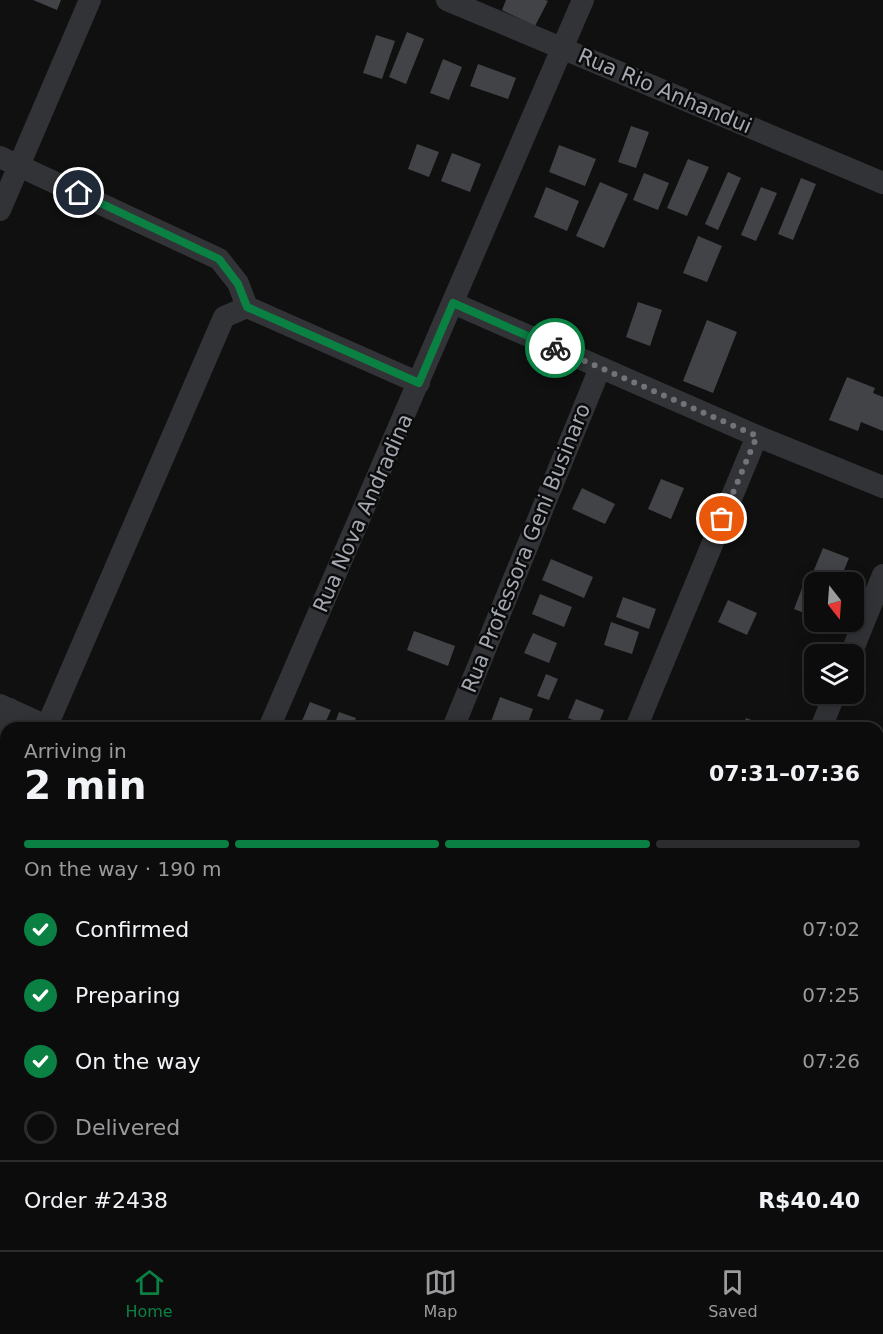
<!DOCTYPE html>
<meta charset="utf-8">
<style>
body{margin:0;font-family:"DejaVu Sans",sans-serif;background:#151516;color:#f1f3f6;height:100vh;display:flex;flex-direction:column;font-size:22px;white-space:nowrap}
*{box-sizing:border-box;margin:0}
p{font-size:20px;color:#9a9b9d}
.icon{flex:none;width:33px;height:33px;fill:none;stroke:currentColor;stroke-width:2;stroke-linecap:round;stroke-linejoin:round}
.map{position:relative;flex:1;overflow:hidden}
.details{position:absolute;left:0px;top:722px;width:884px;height:530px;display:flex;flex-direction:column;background:#0c0c0d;border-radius:18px 18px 0 0;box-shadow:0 3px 15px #0003,0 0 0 2px #2c2c2e}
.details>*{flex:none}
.needle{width:39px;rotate:163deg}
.controls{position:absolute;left:804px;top:572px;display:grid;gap:12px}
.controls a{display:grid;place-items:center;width:60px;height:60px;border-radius:12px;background:#0c0c0d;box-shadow:0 3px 15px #0003,0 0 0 2px #2c2c2e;font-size:30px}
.pin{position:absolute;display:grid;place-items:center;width:51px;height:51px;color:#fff;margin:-26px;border:3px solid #fff;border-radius:50%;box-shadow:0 2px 6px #0007}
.courier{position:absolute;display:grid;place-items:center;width:60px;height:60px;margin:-30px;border:4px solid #0b8043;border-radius:50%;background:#fff;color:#222;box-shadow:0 2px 8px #0007}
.overview em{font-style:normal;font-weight:600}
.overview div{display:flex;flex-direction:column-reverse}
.overview{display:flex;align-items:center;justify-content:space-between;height:102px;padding:0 24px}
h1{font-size:39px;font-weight:600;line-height:45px}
.bar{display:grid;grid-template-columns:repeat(4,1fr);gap:9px 6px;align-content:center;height:72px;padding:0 24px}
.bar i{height:8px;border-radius:4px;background:#2c2c2e}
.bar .current{background:#0b8043}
.bar p{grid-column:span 4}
.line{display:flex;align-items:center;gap:15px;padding:0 24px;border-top:2px solid #2c2c2e}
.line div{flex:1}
ol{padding:0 24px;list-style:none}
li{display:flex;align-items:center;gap:18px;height:66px}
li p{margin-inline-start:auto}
li .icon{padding:6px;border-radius:50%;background:#0b8043;color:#fff;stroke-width:4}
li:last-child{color:#9a9b9d}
li i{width:33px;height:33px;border:3px solid #2c2c2e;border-radius:50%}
.dock{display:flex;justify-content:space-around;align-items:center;height:84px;border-top:2px solid #2c2c2e;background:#0c0c0d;font-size:16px;color:#9a9b9d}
.dock a{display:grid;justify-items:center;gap:3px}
.dock .current{color:#0b8043}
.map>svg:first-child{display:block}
.building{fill:#424347}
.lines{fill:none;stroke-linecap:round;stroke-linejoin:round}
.minor{stroke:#323336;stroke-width:22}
.done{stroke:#707379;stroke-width:6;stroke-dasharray:0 10.8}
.route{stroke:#0b8043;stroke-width:8}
.labels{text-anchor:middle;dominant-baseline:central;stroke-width:5;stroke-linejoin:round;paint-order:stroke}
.street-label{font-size:21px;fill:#a3a8b1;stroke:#0b0b0c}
</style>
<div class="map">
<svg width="883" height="1250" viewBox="0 0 883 1250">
<rect width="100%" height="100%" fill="#101011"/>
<path class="building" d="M33,0H61L57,10Z
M506,0H545L548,1L535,26L502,10Z
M407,32L424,39L406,84L389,77Z
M376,35L395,41L382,79L363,73Z
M443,59L462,67L449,100L430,93Z
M478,64L516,78L508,99L470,86Z
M631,126L649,132L636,168L618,162Z
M417,144L439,152L429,177L408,169Z
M559,145L596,159L585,186L549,172Z
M452,153L481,164L470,192L441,181Z
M688,159L709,167L687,216L667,208Z
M728,172L741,178L718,230L705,224Z
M644,173L669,183L658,210L633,200Z
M801,178L816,184L793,240L778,234Z
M600,182L628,194L604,248L576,236Z
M546,187L579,201L567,231L534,217Z
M761,187L777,193L756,241L741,235Z
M698,236L722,246L707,282L683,273Z
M638,302L662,310L650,346L626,337Z
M707,320L737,332L713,393L683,381Z
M847,377L875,388L873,393L883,397V431L861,422L858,431L829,420Z
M661,479L684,488L671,519L648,509Z
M582,488L615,504L605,524L572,509Z
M823,548L849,558L840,580L814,570Z
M551,559L593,577L584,598L542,580Z
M804,583L814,587V617L794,609Z
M540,594L572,607L564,627L532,614Z
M623,597L656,609L649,629L616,617Z
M728,600L757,613L747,635L718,622Z
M611,622L639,632L632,654L604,645Z
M414,631L455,646L448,666L407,650Z
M533,633L557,643L549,663L524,653Z
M546,674L558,679L549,700L537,696Z
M500,697L533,709L526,728L489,727Z
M576,699L604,710L597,728H592L568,718Z
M310,702L331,710L323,728H299Z
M339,712L356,718L352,728H333Z
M746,718L771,727V728H742Z
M879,739L883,741V769L878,767Z
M326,1245H389L386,1250H338Z"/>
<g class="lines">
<path class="minor" d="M447,0L883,183
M0,157L219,259L238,283L247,307
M0,210L90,0
M453,303L757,436L883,487
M851,654L883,575
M0,705L51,728
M47,726L224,317L247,307L419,383
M269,728L583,0
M453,728L600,368
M636,728L757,436
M821,728L835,693
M0,733L10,709
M878,1190L883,1177
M45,1250L47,1245
M235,1250L237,1245
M422,1250L424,1245
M612,1250L614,1245
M730,1250L743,1245"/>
</g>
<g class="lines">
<path class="done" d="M555,348L757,436L722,519"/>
<path class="route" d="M79,193L219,259L238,284L247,307L419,383L453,303L555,348"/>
</g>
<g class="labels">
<g class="street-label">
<text transform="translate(665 91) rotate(23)">Rua Rio Anhandui</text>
<text transform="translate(363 513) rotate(-66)">Rua Nova Andradina</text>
<text transform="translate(526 548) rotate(-68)">Rua Professora Geni Businaro</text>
</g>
</g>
</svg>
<div class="controls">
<a><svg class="needle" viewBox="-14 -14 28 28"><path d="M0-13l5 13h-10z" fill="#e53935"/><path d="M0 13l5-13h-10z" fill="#9a9b9d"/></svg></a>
<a><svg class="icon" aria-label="layers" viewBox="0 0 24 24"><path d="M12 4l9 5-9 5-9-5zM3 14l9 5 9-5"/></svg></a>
</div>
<div class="pin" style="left:722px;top:519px;background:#ea580c"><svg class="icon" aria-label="bag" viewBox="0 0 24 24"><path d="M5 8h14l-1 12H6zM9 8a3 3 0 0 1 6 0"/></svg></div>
<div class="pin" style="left:79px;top:193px;background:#1f2937"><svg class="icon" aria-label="home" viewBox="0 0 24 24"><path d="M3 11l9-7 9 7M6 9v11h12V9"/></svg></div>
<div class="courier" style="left:555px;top:348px"><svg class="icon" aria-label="bike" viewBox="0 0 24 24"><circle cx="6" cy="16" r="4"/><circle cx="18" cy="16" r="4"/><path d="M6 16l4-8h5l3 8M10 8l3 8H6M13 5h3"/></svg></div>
<section class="details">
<div class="overview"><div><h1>2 min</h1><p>Arriving in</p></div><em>07:31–07:36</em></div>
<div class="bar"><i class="current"></i><i class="current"></i><i class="current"></i><i></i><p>On the way · 190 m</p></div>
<ol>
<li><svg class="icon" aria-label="check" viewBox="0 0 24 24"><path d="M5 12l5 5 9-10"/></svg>Confirmed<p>07:02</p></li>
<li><svg class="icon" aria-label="check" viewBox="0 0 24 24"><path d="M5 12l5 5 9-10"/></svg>Preparing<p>07:25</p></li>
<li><svg class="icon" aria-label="check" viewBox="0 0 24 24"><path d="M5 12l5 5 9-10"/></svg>On the way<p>07:26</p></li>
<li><i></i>Delivered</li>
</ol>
<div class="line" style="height:78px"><div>Order #2438</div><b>R$40.40</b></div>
</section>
</div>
<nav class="dock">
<a class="current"><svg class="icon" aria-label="home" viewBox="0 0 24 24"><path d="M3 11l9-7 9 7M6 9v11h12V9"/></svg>Home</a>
<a><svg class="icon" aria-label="map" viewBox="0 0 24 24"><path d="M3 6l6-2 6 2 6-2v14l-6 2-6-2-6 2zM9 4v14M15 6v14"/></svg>Map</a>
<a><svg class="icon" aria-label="saved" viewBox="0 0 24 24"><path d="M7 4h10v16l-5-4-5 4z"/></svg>Saved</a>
</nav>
